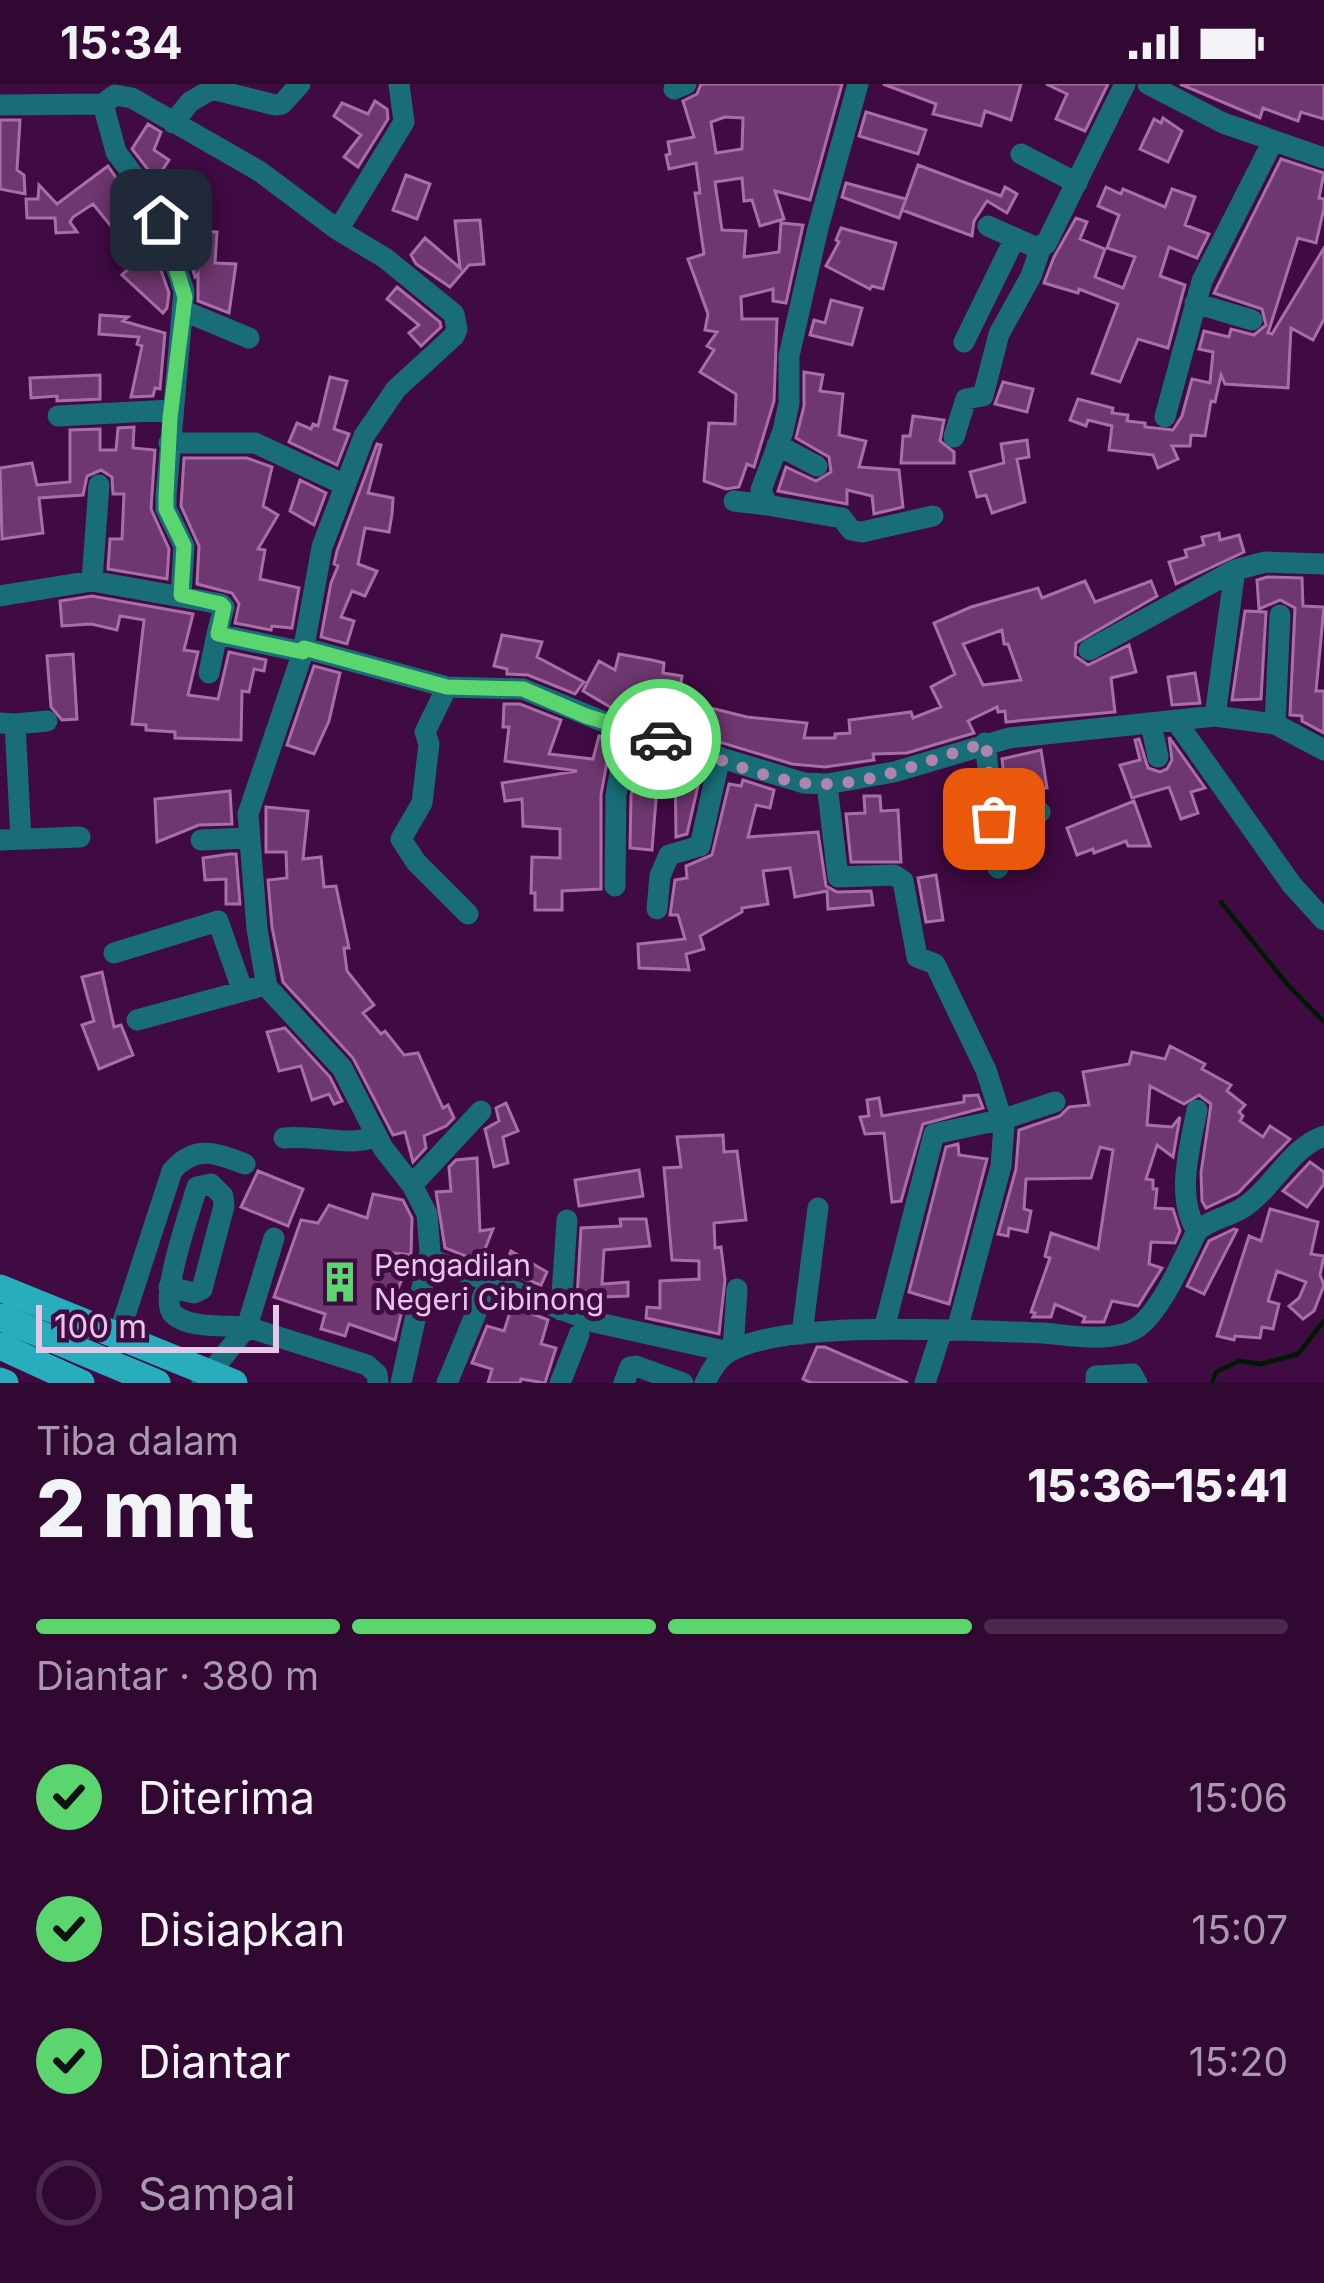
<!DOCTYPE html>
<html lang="id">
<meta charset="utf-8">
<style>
body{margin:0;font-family:Inter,sans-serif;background:#3c163e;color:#f1f3f6;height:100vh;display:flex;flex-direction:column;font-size:45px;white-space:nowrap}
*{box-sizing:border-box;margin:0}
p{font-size:39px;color:#a89aac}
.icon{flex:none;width:66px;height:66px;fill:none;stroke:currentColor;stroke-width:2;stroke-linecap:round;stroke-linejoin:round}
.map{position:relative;height:1299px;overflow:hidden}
.drawer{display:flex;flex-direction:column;background:#300832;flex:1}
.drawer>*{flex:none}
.scale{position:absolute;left:36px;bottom:30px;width:243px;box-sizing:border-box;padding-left:12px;border:6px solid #e7c7e7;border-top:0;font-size:33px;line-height:42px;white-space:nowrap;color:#e7c7e7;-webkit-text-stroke:9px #400a42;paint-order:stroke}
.pin{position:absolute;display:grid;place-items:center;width:102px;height:102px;color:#fff;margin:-51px;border-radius:24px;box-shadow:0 6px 18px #0006}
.courier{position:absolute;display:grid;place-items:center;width:120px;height:120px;margin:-60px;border:9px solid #5bd56e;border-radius:50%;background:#fff;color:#222;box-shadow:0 3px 15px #0007}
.summary em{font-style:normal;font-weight:800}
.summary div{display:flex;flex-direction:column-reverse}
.summary{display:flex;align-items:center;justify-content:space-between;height:204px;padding:0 36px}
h1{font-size:78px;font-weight:800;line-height:90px}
.bar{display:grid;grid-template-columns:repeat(4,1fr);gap:18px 12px;align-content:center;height:144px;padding:0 36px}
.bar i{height:15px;border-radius:9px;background:#4b294d}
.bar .selected{background:#5bd56e}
.bar p{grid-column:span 4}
ol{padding:0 36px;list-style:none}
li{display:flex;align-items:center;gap:36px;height:132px}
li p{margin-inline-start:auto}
li .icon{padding:12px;border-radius:50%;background:#5bd56e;color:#111;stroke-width:4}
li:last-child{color:#a89aac}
li i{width:66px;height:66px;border:6px solid #4b294d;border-radius:50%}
.status{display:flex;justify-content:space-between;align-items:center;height:84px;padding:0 60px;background:#300832;direction:ltr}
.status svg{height:33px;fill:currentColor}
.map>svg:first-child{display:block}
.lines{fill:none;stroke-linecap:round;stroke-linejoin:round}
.stream{stroke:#001a02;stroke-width:4.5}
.building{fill:#6e376f;stroke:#a96ea9;stroke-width:3;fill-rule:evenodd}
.minor{stroke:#186d77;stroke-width:21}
.major{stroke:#28adbc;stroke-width:27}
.done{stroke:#ad85ad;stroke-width:12;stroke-dasharray:0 21.6}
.route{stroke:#5bd56e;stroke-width:15}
.labels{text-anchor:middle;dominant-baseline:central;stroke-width:10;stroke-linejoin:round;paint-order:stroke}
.poi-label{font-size:30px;fill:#e7c7e7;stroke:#400a42;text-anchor:start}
</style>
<div class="status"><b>15:34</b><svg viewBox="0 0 49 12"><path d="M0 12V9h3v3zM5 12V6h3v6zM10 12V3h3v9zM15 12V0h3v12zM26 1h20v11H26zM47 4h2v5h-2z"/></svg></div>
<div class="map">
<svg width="1324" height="1299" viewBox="0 0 1324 1299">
<rect width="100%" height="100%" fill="#400a42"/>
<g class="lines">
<path class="stream" d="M1221,818L1287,900L1324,938
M1212,1299L1216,1288L1239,1277L1261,1280L1298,1270L1324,1237"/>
</g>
<path class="building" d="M701,0H842L810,116L775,107L784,135L760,142L752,116L744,117L742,94L715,98L722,146L746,147L744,173L779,168L781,139L803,141L786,219L773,217V205L741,213L742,235H777L774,317L754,383L747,380L739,403L726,405L704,397L709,339L735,340L736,310L700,288L714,266L707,262L717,248L705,246L708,230L688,175L704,170L695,109H700L696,79L669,85L666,71L670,70L668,58L694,53L683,17L697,10ZM725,33L743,34L742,65L716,69L711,38Z
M883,0H1021L1011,36L985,27L981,42L933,30L936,20Z
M1046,0H1108L1085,47L1056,35L1067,10Z
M1180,0H1324V35L1301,28L1298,37L1263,24L1260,34Z
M375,17L387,25L388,35L358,83L344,73L361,51L334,32L342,19L368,30Z
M866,28L926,46L918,70L859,52Z
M1163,34L1182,47L1168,78L1140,65L1154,35L1161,39Z
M0,36H20L17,86L24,91L25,110L0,105Z
M148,40L161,48L154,66L169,76L156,96L132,65Z
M1281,75L1324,89L1319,114L1324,115V124L1316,159L1298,154L1268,249L1272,250L1324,164V235L1313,256L1291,244L1288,304L1225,300L1221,291L1215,318L1211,317L1205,352L1191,351L1190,362H1172L1178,375L1158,384L1153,371L1109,366L1112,342L1088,336L1086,342L1070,336L1078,315L1113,324L1112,329L1128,331L1127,337L1145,339V343L1173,346L1182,332L1192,295L1210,299L1213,268L1199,265L1204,247L1229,253L1231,245L1254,251L1266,241L1262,225L1214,209Z
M918,81L1001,112L1005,103L1017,110L1007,129L987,117L974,137L972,152L902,126Z
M108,82L143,133L119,152L93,120L73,133L70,138L77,148L56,149L55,134H27L26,115H38L39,101L57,120Z
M406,91L430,100L417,135L393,126Z
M846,99L906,115L899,134L842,113Z
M1106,103L1121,110L1123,105L1165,123L1172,105L1195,113L1185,141L1209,150L1197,174L1169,163L1160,192L1185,201L1168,264L1138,255L1120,298L1092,289L1118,220L1079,205L1078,209L1044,199L1054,173L1076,134L1087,138L1080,155L1105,165L1095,193L1123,204L1135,173L1107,164L1119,131L1098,122Z
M480,136L484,180L469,181L450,203L416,180L411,171L425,154L460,184L455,137Z
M841,144L896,159L883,205L872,202L870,205L826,182L839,158L836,156Z
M195,147L217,148L215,179L236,180L229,229L198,217V190L195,193L193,186Z
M149,164L156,172L169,209L167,224L163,229L122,191Z
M397,203L440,238L441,243L421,262L409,249L419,241L387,215Z
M831,216L862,224L852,261L810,251L814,236L825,239Z
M100,231L128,233L123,237L165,249L160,305L155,304L153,312L131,313L142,262L137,260L139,253L99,250Z
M804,288L823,291L820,307L843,310L839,351L866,357L859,383L899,386L903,423L874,430L872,412L847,406V420L778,407L786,383L816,397L831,388L829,373L796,354L804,322Z
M100,291V315L57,317V312L31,314L30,294Z
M330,293L347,297L334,345L349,350L337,381L289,358L297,339L311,345L313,340L318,342Z
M1003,298L1033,305L1027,328L995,320Z
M913,332L944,336L940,357L954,368V379H901L903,352H910Z
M134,343L133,364L155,366L151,425L169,465L167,495L108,485L110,455H122L124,410H113L112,393L101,386L87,392L83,411L39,414L43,449L2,455L0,384L32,379L37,401L70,398V346L100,345V366H116L118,344Z
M1027,356L1029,373L1017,375L1025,418L992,429L986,411L977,413L970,388L1004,379L1001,360Z
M377,360L381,361L368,409L393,414L392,430L389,448L365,444L358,480L377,487L365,512L352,507L341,533L354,537L347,560L321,553L331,499L338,482L334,480L337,467Z
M184,374H247L272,383L263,422L278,431L258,465L265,466L260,495L299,504L292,544L272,542L271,546L235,539L239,520L232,509L197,500L199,462L181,422Z
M300,396L326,409L314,441L290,427Z
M1219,449L1220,456L1239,451L1244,468L1176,500L1169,478L1187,473L1185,466L1204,461L1202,453Z
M1267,493L1302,494L1303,522L1324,523L1316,607H1324V649L1302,637V632L1290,631L1295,524L1280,516L1259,525L1257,496Z
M1085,497L1095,518L1151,497L1157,512L1076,559L1075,572L1088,581L1129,561L1136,588L1111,594L1115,628L1006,638L1005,627L998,628L997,623L968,637L974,649L907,669L873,670L874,676L825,683L792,680L617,627L583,607L599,577L615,586L619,570L652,576L664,579L663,589L682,592L678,616L747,633L807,639L804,654H835V650L850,649L849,636L911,628L913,634L941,623L931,603L955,590L934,539L971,523L1038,504L1042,514ZM1002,546L1004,560H1008L1021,596L983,601L963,560Z
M92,512L193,530L184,566L198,568L188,611L218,615L229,568L266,576L264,587L254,585L249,608L242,607L241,656L175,654V648L146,646V641L132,640L144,536L120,532L117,546L91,540L62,542L60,517Z
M1245,527L1266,528L1261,615L1232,616Z
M502,551L542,558L537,573L584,598L575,610L528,591L507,590V585L494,582Z
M73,570L77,635L62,636L51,623L47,572Z
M314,582L340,589L329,637L314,670L287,661Z
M1195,589L1200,619L1172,621L1168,593Z
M504,620H520L561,636L549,670L593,675L599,652L611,656L601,711V805L562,807V826H535V809H531L532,773L560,774V745L523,742L522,715L505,717L502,699L577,687L505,677L509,643H503Z
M1169,653L1205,704L1191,708L1198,729L1181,735L1169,703L1132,714L1120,681L1140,676L1135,656L1139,655L1148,684L1160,688L1167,685L1172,676Z
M640,665L702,684L687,750L676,753L675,679L659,678L652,766L630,764L631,712Z
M1041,666L1047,704L1006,710L1002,675Z
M743,696L774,706L770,724L756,721L748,753L818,748L826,802L837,808L871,807L873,821L828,825L827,807L795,813L790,784L763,787L768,820L742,824V828L700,852L704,865L686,870L689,886L639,884L638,860L685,855L678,831H670L675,796L687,794L686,782L712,771L729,700L741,702Z
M230,707L232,740L199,741L157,758L155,715Z
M864,712H880L881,727L898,726L901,778H851L846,730L865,729Z
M1134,717L1150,762H1128L1126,757L1094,769L1093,765L1077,771L1067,744Z
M266,723L308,727L303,775L321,773L324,803L336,802L349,864H344L347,887L374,921L363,929L381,950L385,947L404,971L418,969L443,1024L448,1021L454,1034L446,1042L424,1052L426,1064L413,1078L405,1048L393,1051L353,974L283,898L272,843L268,796L287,794L286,768H266Z
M230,770H236L240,820H226V795L205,796L203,774Z
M936,791L943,836L926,838L918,794Z
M102,888L114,943L121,941L133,971L99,985L82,941L94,937L82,893Z
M285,944L330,993L342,1017L334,1020L329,1010L312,1016L301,982L279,987L267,948Z
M1170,962L1205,980L1202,985L1231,1001L1227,1007L1245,1021L1239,1028L1243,1032L1240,1037L1263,1053L1270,1042L1290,1055L1238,1109L1206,1124L1202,1117L1201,1089L1211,1020L1199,1011L1184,1020L1150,1002L1147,1041L1172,1043L1180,1033L1173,1073L1157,1061L1146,1095L1153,1096V1105H1157L1155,1124L1173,1125L1180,1147L1175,1159L1151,1158L1149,1180L1162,1184L1138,1222L1112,1217L1104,1238H1083L1085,1233L1055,1220L1051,1233H1033L1035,1229L1031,1228L1050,1174L1045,1172L1051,1149L1098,1165L1113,1066L1100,1063L1091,1094L1026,1095L1024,1125L1031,1127L1027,1148L1009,1144L1008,1152L998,1150L1016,1085L1019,1046L1060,1032L1069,1023L1089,1021L1083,988L1129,980L1132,968L1165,975Z
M978,1011L983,1024L923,1040L901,1117L892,1118L884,1049L865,1050L860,1033L869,1032L867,1016L879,1014L882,1032L964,1018V1012Z
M506,1019L518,1047L503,1053L508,1079L494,1083L485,1045L499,1037L496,1024Z
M723,1051L724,1068L737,1067L746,1136L714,1139L715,1164L721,1163L725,1196L719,1250L646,1234L647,1223L660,1224V1197L699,1195V1177L672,1176L664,1084L681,1083L677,1053Z
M958,1060L959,1071L987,1075L949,1220L909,1208L946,1063Z
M477,1074L480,1147L493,1145L483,1170L472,1172L473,1175L445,1164L436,1108L451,1107L449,1083L456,1076Z
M1310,1078L1324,1088V1100L1307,1123L1283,1107Z
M639,1086L643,1112L579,1122L575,1096Z
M258,1087L303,1105L288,1142L241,1123Z
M373,1110L403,1116L412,1134L411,1171L377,1167L408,1180L391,1222L402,1226L395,1256L349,1240L345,1252L321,1245L325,1230L274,1213L301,1136L318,1139L329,1121L367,1134Z
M1270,1125L1318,1138L1311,1170L1324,1172L1320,1191L1324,1201L1314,1227L1303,1235L1289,1222L1299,1214L1306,1198L1277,1187L1268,1217L1279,1220L1273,1245L1262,1243L1260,1254L1235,1252L1234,1256L1217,1252L1249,1152L1261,1157Z
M620,1135H646L650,1162L604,1166L602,1200L628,1198V1212L602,1213L603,1225L577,1215L581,1144L621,1142Z
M1234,1145L1237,1146L1204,1210L1187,1202L1209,1157Z
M511,1167L547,1188L541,1201L502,1187Z
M512,1222L548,1236L541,1260L556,1264L545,1299L521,1295L520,1299H488L492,1285L472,1279L487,1242L504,1247Z
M817,1263H825L908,1299H812L803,1295Z"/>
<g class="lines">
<path class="minor" d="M858,0L818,144L789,272V319L783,347L761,406L767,421L842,434L851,446L862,448L933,432
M1148,0L1223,39L1324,74
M674,5L686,0
M103,20L116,68L155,120L184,207L166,412V425L184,462L181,511
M0,21L103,20L115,11L132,14L259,87L338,146L385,174L454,230L457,245L454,252L396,305L364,352L322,463L303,568L248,730L257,845L267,903L342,984L383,1064L412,1101L427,1130L430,1168L401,1299
M173,39L190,18L212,5L275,21L282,20L300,0
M1021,70L1077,99
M988,142L1035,163L1046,160L1125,0
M338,146L404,38L399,0
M1195,219L1252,236
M184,227L249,254
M964,258L1015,154
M58,332L171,326
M1165,333L1202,197L1272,59
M954,353L966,315L983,312L999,250L1031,192L1041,163
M169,359H255L345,401
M777,361L817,382
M734,417L767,421
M92,497L99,401
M0,512L92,497L221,520L224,523L217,550
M304,564L447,603L523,605L612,641L804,699L827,700L894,688L1009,654L1215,632L1275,640L1324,666
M1089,566L1235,486L1265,478L1324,480
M209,589L217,550L303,568
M447,603L425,648L429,660L422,719L401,755L416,778L468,830
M1215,632L1235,486
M1176,637L1292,801L1324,836
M0,639L15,640L21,755
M15,640L47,637
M1151,640L1158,673
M1275,640L1280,531
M985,659L994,735L977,745L998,784
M827,700L838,793L894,791L903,797L917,873L935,880L986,986L1004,1042L1001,1082L957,1246
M994,735L1040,728
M0,756L80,753
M201,756L248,754
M615,802L616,711L628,645
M657,825L660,792L669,771L700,762L720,673
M114,869L218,837L242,905
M137,936L255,904
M284,1054C315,1050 349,1064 377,1052
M412,1101L481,1027
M1197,1147C1175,1113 1190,1063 1197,1026
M274,1154L247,1243L367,1281L377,1290L378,1299
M428,1174L594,1238L729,1268
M169,1203L194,1209L202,1205L224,1122L223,1112L211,1100L197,1103C191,1124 158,1217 173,1230C189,1245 226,1241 247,1243
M561,1226L567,1136
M884,1245L934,1050L1004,1035L1055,1018
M802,1250L818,1124
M118,1253L172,1087C195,1060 216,1069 245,1080
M733,1266L737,1205
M202,1299L247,1243
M447,1299L483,1212
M560,1299L579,1251
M624,1299L630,1283L636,1282L683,1299
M705,1299C710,1288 716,1277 726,1270C779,1234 974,1247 1043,1249C1069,1251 1109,1259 1133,1246C1159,1233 1184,1173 1197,1147C1212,1134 1231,1133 1247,1121C1276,1100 1289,1065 1324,1052
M925,1299L942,1246
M1096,1299V1292L1132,1290L1137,1299"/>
<path class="major" d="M0,1204L234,1299
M0,1233L157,1299
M0,1262L81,1299
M0,1297L5,1299"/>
</g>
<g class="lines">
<path class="done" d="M661,655C707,669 756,693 804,699C865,706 928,675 986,659L994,735"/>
<path class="route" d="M161,136L185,213L170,334L166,412V425L184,462L181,511L221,520L224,523L218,550L303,568L304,564L447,603L523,605L586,632L661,655"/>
</g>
<defs>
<g id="building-bare" transform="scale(3.24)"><path d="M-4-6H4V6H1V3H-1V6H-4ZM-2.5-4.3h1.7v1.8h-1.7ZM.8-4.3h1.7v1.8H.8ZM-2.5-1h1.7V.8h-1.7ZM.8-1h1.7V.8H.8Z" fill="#5bd56e" stroke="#400a42" stroke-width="2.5" paint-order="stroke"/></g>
</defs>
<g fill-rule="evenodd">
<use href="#building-bare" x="340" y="1198"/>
</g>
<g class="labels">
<g class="poi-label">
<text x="374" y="1181">Pengadilan<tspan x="374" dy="34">Negeri Cibinong</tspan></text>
</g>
</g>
</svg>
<div class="scale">100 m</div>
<div class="pin" style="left:994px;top:735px;background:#ea580c"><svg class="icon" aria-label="bag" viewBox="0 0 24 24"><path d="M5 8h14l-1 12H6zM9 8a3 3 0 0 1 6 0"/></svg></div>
<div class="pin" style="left:161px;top:136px;background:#1f2937"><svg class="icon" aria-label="home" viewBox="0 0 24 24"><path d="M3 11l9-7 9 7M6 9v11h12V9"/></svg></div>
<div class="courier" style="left:661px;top:655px"><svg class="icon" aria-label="car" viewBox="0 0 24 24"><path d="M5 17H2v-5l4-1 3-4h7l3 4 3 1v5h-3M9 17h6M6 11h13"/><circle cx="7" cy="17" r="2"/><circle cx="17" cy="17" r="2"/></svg></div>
</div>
<section class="drawer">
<div class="summary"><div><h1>2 mnt</h1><p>Tiba dalam</p></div><em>15:36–15:41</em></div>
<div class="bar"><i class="selected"></i><i class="selected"></i><i class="selected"></i><i></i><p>Diantar · 380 m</p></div>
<ol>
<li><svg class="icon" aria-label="check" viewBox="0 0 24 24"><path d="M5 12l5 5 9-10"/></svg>Diterima<p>15:06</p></li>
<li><svg class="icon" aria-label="check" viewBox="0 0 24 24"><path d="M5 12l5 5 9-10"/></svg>Disiapkan<p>15:07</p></li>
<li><svg class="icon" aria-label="check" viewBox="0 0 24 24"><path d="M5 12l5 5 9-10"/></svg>Diantar<p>15:20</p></li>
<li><i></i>Sampai</li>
</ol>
</section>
